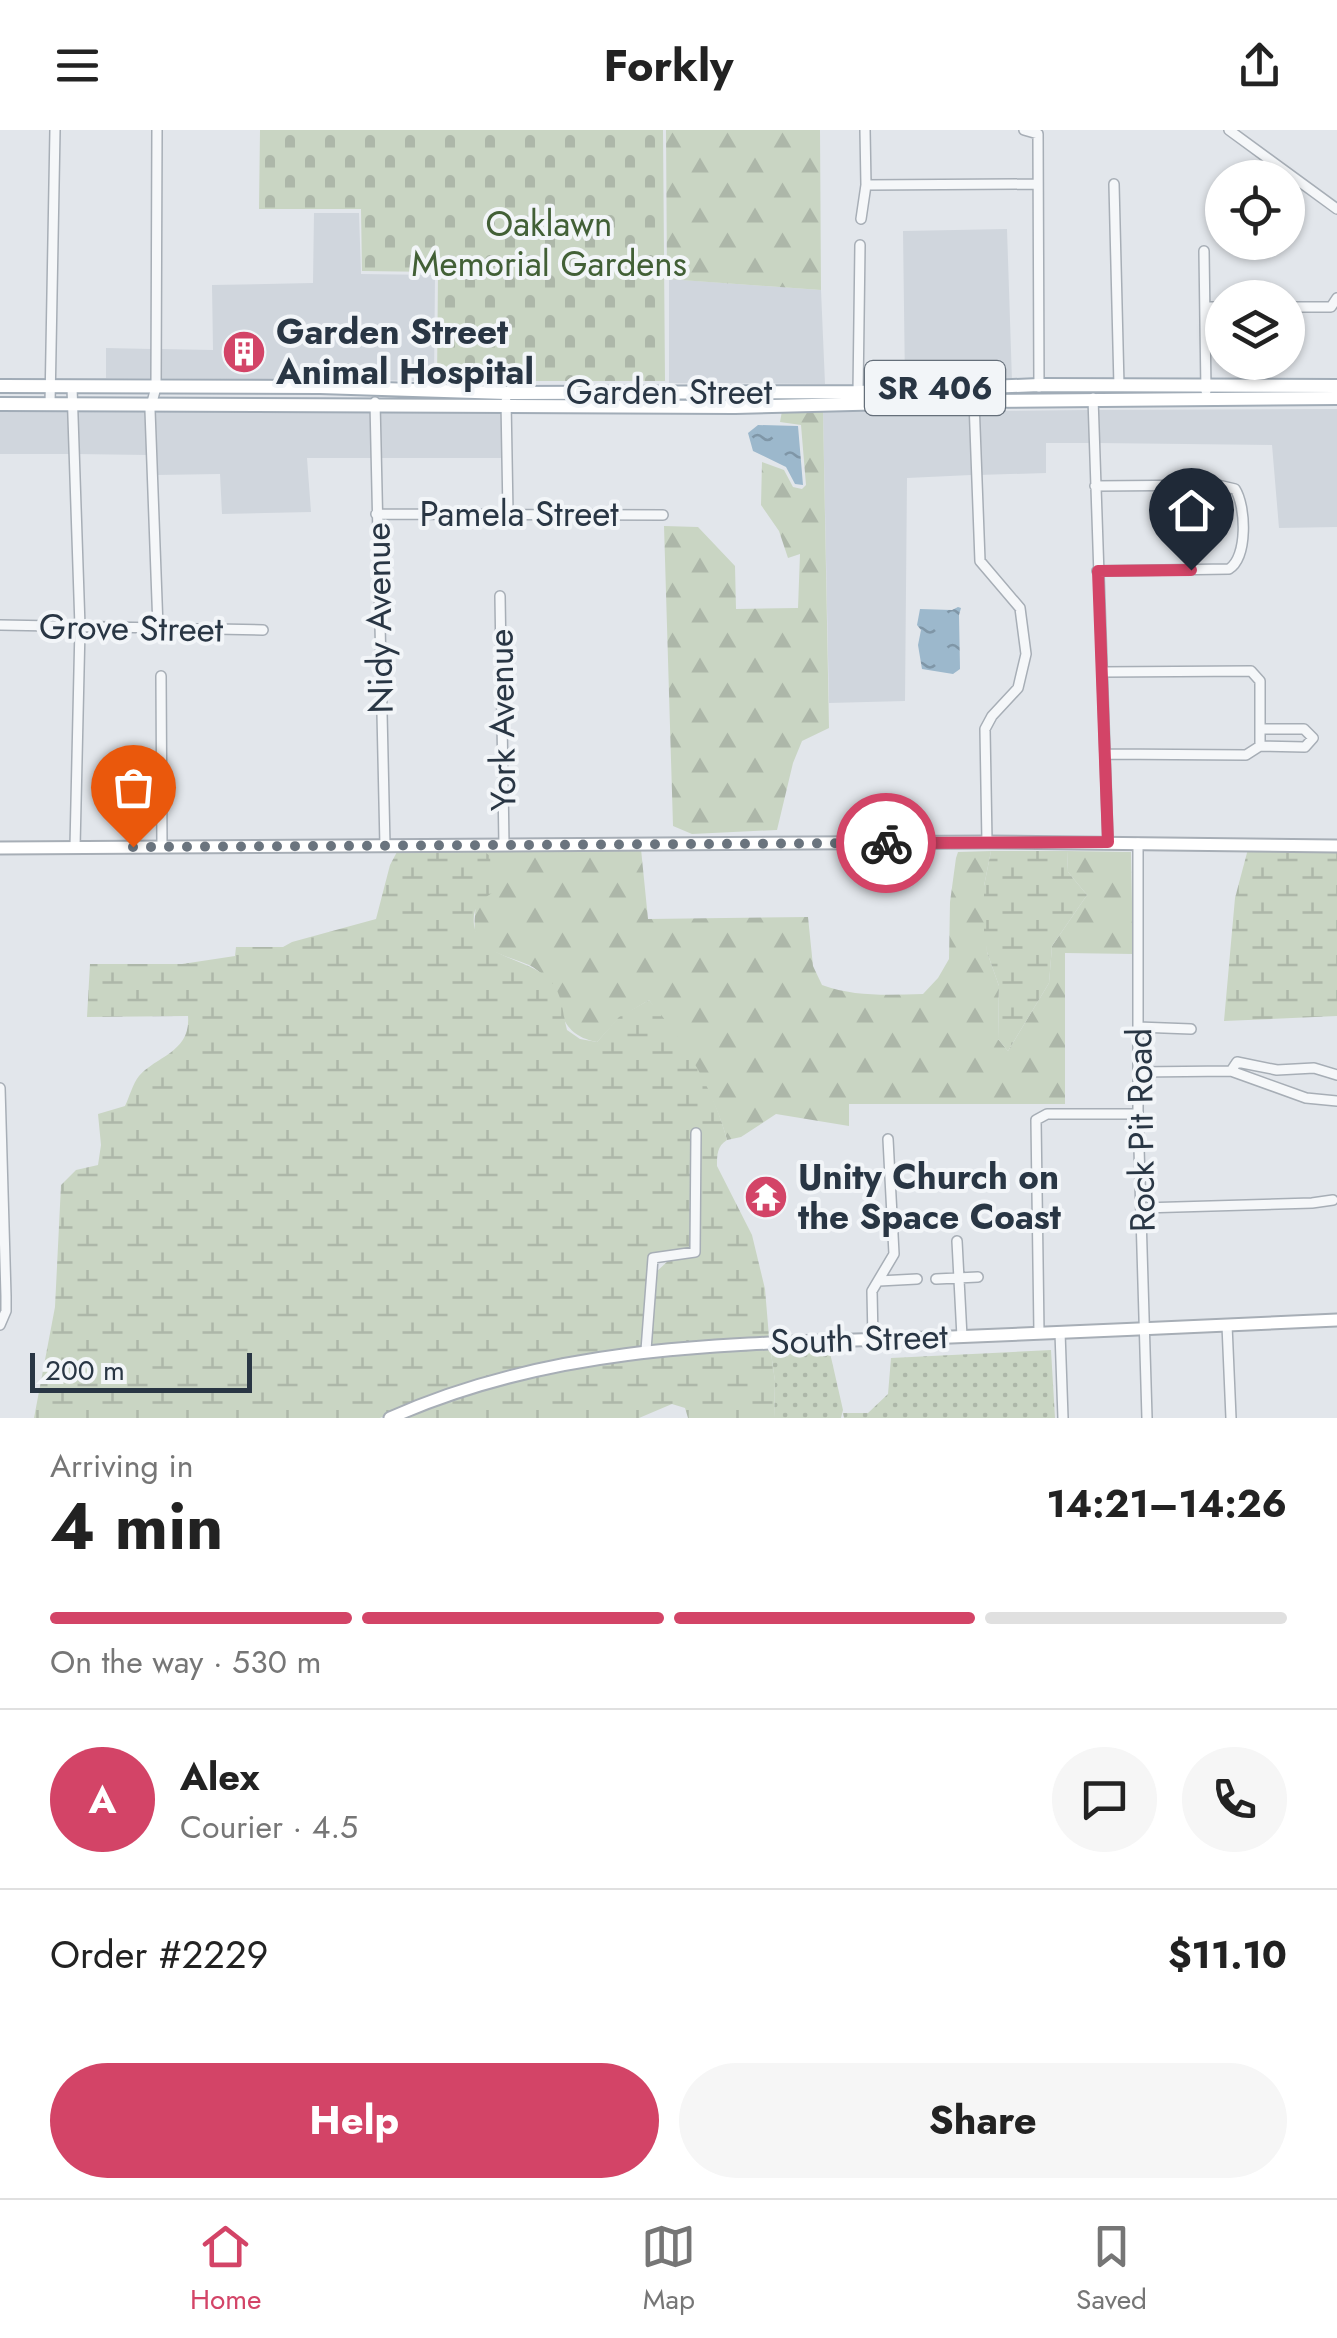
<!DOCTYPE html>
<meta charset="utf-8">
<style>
body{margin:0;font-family:Jost,sans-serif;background:#f6f6f6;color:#222;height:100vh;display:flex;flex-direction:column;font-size:38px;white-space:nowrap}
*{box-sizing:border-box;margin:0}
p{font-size:32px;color:#767676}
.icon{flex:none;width:55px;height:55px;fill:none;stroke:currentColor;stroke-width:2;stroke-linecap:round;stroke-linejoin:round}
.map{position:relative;height:1288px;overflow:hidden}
.side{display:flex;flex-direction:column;background:#fff;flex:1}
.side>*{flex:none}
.tools{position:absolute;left:1205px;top:30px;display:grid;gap:20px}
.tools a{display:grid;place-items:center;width:100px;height:100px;border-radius:50%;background:#fff;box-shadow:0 2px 8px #0004;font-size:50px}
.scale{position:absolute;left:30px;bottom:25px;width:222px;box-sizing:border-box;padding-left:10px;border:5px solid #293644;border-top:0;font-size:28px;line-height:35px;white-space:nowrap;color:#293644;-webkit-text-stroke:8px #f2f5f8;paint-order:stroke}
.pin{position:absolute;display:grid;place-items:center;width:85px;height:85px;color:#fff;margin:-102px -42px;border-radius:50% 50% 50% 0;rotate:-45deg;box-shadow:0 0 10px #0007}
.pin .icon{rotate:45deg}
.courier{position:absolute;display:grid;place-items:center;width:100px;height:100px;margin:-50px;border:8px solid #d34467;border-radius:50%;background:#fff;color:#222;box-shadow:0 2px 12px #0007}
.overview em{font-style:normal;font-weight:700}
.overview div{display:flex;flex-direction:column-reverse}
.overview{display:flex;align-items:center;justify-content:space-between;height:170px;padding:0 50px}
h1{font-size:65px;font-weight:700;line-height:75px}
.bar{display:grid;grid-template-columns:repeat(4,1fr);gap:15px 10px;align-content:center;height:120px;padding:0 50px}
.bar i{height:12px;border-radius:8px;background:#e0e0e0}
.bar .current{background:#d34467}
.bar p{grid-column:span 4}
.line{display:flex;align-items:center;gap:25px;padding:0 50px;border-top:2px solid #e0e0e0}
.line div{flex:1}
.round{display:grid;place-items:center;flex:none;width:105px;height:105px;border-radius:52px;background:#f6f6f6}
.button{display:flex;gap:20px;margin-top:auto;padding:20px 50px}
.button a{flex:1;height:115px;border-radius:60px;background:#d34467;color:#fff;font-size:40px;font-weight:700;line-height:115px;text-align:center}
.button a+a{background:#f6f6f6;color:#222}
header{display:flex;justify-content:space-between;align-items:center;height:130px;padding:0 50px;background:#fff;font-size:45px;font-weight:700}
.tabs{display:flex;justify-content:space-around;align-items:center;height:140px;border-top:2px solid #e0e0e0;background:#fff;font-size:28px;color:#767676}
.tabs a{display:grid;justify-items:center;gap:5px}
.tabs .current{color:#d34467}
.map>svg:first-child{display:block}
.built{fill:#d0d6dd}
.grass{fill:url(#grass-dots)}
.forest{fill:url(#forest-firs)}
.wetland{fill:url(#wetland-marsh)}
.cemetery{fill:url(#cemetery-stones)}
.water{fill:url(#water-ripples)}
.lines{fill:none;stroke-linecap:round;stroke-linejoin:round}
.street-casing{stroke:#a7aeb6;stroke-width:12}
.secondary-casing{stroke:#a7aeb6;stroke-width:15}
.primary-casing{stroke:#a1acb7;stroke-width:16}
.street{stroke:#f5f7f9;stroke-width:9}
.secondary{stroke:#fff;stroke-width:11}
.primary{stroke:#fff;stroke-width:12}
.done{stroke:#6a747e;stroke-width:10;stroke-dasharray:0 18}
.route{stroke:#d34467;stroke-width:12}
.labels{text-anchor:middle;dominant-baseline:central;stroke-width:8;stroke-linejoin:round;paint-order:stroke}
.shield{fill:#f2f5f8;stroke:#656f7a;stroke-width:2.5}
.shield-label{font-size:32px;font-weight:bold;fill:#293644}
.park-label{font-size:35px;fill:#426036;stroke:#f2f5f8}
.poi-label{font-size:35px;font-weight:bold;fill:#293644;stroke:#f2f5f8;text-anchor:start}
.street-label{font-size:35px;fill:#293644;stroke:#f2f5f8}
</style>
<header><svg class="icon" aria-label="menu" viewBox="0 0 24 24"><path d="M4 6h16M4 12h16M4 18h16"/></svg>Forkly<svg class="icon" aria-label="share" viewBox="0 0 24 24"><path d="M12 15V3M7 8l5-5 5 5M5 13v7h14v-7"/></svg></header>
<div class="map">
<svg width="1337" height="1288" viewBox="0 0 1337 1288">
<defs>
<pattern id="grass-dots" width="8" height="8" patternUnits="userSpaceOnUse" patternTransform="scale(2.5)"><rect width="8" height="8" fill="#c9d5c3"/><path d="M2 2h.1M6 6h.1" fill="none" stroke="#adb7a9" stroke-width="1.8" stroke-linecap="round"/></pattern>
<pattern id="forest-firs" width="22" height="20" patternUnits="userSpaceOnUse" patternTransform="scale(2.5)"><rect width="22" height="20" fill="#c9d5c3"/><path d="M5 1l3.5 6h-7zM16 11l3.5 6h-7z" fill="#adb7a9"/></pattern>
<pattern id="wetland-marsh" width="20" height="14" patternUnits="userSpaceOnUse" patternTransform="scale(2.5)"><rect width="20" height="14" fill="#c9d5c3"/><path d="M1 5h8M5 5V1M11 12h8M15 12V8" fill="none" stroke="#adb7a9"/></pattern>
<pattern id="cemetery-stones" width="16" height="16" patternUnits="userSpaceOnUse" patternTransform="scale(2.5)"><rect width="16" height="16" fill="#c9d5c3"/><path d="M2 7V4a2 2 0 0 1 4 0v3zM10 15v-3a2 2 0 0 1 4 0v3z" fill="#adb7a9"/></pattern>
<pattern id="water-ripples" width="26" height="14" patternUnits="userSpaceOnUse" patternTransform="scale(2.5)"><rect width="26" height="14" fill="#9cb8cc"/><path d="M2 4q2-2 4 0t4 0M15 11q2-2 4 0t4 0" fill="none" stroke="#7f96a7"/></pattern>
</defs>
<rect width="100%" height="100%" fill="#e2e6eb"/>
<path class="built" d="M314,83H359L361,144L435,145L434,251L160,248V219L213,220L212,155L313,153Z
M1007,99L1012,251L905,254L903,101Z
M669,149L821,160L825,254L669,253Z
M106,218L152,219V248H106Z
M0,278H68L69,324H0Z
M76,278H147L148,325L77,324Z
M154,278L371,280L372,328H307L311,382L222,384L220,344L156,345Z
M1337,279V397L1279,398L1272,315L1098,313L1097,280Z
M379,280L503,282V328H379Z
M1089,280L1090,313H1046V343L978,345V281Z
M823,281H970L971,345L907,348L905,571L829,573Z"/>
<path class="grass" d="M828,1214L843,1280L841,1288H774L775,1251L770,1216Z
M1051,1220L1055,1288H844L843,1283H868L888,1264L891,1228Z"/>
<path class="forest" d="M666,0H820L821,160L667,149Z
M782,281H823L829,598L802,611L793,633L777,700L692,704L673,696L664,396L698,397L735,436L736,479L798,478L800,424L788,428L779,401L761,375L762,332L784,340L793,357L802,359L806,355L801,295L780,292Z
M641,719L648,789L808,787L813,836L822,855C855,867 888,865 923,864L938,848L949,829L950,772L956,728L958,722L991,721L984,756L987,822L999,856L998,909L1008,921L1049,853L1052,816L1087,765L1068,742L1067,721L1131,722L1133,824L1065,823V974H849V996L776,984L741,1007L727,1010C713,956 680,915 649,870L619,888L597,912C545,902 571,857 529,835C514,828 482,822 476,805C471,793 482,739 483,720Z"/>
<path class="wetland" d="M1248,719L1337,721V886L1224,891L1235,768Z
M398,720H482L490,726L492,763C479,771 472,779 474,795C479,827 526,828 548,848C563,862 562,882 567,900L580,909L597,912L619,887L649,870C683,910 714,959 727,1010C717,1016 717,1025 717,1036L752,1105L765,1159L769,1207L650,1215L655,1143L669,1130L699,1122L700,1000L693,999L692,1118L652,1124L642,1216C552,1233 464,1251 380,1288H34L55,1177L61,1055L76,1040L98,1035L101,1015L98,984L125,976C129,968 133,953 139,946C157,926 191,922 188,886L87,887L90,834H182L235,826L236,817H283L292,812L376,789L390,735Z
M991,721H1067L1068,742L1087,765L1052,816L1049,853L1008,921L998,909L999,856L987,822L984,802V756Z
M770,1216L775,1251L774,1288H688L685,1278L672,1274L639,1288H400C516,1236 645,1224 770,1216Z"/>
<path class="cemetery" d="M260,0H663L665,251H437L438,142L362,141L361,79H259Z"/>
<path class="water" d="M758,295L798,296L803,355L795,354L786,337L753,321L748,303Z
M958,477L961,478L959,485L960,539L953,544L922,539L918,515L921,500L917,495L920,479L952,480Z"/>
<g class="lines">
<g class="street-casing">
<path id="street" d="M157,0L156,257L150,280L158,498
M1024,0L1038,4L1039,257
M1229,0L1337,79
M1114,54L1119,256
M866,55L1038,54
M861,89L866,55L865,0
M1204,121L1206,261
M1205,177H1222
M1288,177H1331L1337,168
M72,257L80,497L75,717
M858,263L860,115
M1093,268L1108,712
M506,271L508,383
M974,271L980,431L1020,478L1026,524L1018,558L992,586L985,599L987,712
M375,272L385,716
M50,274L55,0
M1095,356L1218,355L1235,359C1246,376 1248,427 1229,439L1097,441
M376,384L663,385
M500,466L504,715
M0,495L263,500
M1102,542L1251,541L1260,551V616
M161,546L162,717
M1260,616L1305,617L1313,608L1304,599H1260
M1105,624L1246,625L1260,616
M1138,713V984L1147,1288
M1138,897L1191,899
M1231,941L1237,932L1277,940L1314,938L1337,945
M1138,942L1231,941L1306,968L1337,971
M0,958L6,1166V1181L0,1195
M1142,1078L1312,1073L1333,1070
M957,1111L962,1207
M936,1149L978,1147
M879,1151L917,1149
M1227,1195L1231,1288
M1060,1202L1063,1288
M1039,1203L1036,990L1047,984H1138
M873,1209L872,1161L894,1124L888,1009
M646,1220L653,1128L695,1122L696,1003"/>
</g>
<g class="secondary-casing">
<path id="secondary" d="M0,718L987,712L1337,716
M390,1288C562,1211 743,1214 927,1208C1064,1203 1200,1196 1337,1190"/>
</g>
<g class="primary-casing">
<path id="primary" d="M0,256L320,257L506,263L858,262L1039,255L1337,256
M0,274L735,277L974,271L1337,268"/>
</g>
<use href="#street" class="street"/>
<use href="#secondary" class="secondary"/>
<use href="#primary" class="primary"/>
</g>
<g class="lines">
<path class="done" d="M133,717L886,713"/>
<path class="route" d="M886,713L1108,712L1098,441L1191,440"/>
</g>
<defs>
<g id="building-disc" transform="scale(2.25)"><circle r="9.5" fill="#d34467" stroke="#f2f5f8"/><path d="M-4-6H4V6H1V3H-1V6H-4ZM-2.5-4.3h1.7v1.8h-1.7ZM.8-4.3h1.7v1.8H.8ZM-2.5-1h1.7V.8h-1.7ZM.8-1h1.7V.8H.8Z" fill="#fff"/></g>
<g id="temple-disc" transform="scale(2.25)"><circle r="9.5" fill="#d34467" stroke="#f2f5f8"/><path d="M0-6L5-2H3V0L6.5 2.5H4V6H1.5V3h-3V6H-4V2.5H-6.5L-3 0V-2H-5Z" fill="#fff"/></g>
</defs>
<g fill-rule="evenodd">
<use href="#building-disc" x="244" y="222"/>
<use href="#temple-disc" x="766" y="1067"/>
</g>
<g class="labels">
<rect class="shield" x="865" y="231" width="140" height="54" rx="8"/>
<g class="shield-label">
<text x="935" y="258">SR 406</text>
</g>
<g class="park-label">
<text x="549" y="94">Oaklawn<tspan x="549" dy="40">Memorial Gardens</tspan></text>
</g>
<g class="poi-label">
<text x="276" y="202">Garden Street<tspan x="276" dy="40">Animal Hospital</tspan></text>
<text x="798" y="1047">Unity Church on<tspan x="798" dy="40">the Space Coast</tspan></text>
</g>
<g class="street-label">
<text x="669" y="262">Garden Street</text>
<text x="519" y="384">Pamela Street</text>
<text transform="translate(379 488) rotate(-91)">Nidy Avenue</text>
<text transform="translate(131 498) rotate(1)">Grove Street</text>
<text transform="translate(502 590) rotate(-91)">York Avenue</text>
<text transform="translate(1141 1000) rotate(-91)">Rock Pit Road</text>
<text transform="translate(859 1209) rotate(-2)">South Street</text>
</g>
</g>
</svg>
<div class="tools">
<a><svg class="icon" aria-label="locate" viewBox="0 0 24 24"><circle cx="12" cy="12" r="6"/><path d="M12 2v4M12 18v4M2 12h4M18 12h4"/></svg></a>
<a><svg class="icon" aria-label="layers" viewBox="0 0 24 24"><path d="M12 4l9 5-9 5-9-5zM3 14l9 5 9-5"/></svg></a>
</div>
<div class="scale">200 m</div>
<div class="pin" style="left:133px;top:717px;background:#ea580c"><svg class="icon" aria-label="bag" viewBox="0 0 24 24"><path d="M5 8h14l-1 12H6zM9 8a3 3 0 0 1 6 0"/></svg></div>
<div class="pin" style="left:1191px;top:440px;background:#1f2937"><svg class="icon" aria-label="home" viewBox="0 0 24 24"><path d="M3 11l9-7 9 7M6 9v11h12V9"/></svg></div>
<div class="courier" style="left:886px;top:713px"><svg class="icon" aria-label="bike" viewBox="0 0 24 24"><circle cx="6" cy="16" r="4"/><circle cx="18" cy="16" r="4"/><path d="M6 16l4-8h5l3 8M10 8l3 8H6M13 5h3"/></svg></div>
</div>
<section class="side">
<div class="overview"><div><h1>4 min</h1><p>Arriving in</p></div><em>14:21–14:26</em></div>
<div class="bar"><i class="current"></i><i class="current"></i><i class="current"></i><i></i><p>On the way · 530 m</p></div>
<div class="line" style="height:180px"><b class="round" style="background:#d34467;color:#fff">A</b><div><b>Alex</b><p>Courier · 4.5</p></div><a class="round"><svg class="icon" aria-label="chat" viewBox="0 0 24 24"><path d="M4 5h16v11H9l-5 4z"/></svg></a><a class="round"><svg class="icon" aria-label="phone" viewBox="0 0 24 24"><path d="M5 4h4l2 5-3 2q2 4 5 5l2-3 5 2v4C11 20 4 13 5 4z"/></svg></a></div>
<div class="line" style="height:130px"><div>Order #2229</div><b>$11.10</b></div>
<div class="button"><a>Help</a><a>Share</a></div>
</section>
<nav class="tabs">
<a class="current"><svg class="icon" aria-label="home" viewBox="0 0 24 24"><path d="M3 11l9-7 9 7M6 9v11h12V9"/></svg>Home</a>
<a><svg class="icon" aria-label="map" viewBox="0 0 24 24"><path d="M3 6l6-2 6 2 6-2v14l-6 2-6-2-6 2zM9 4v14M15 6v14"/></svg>Map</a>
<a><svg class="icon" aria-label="saved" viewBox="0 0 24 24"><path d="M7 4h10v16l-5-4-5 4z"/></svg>Saved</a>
</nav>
